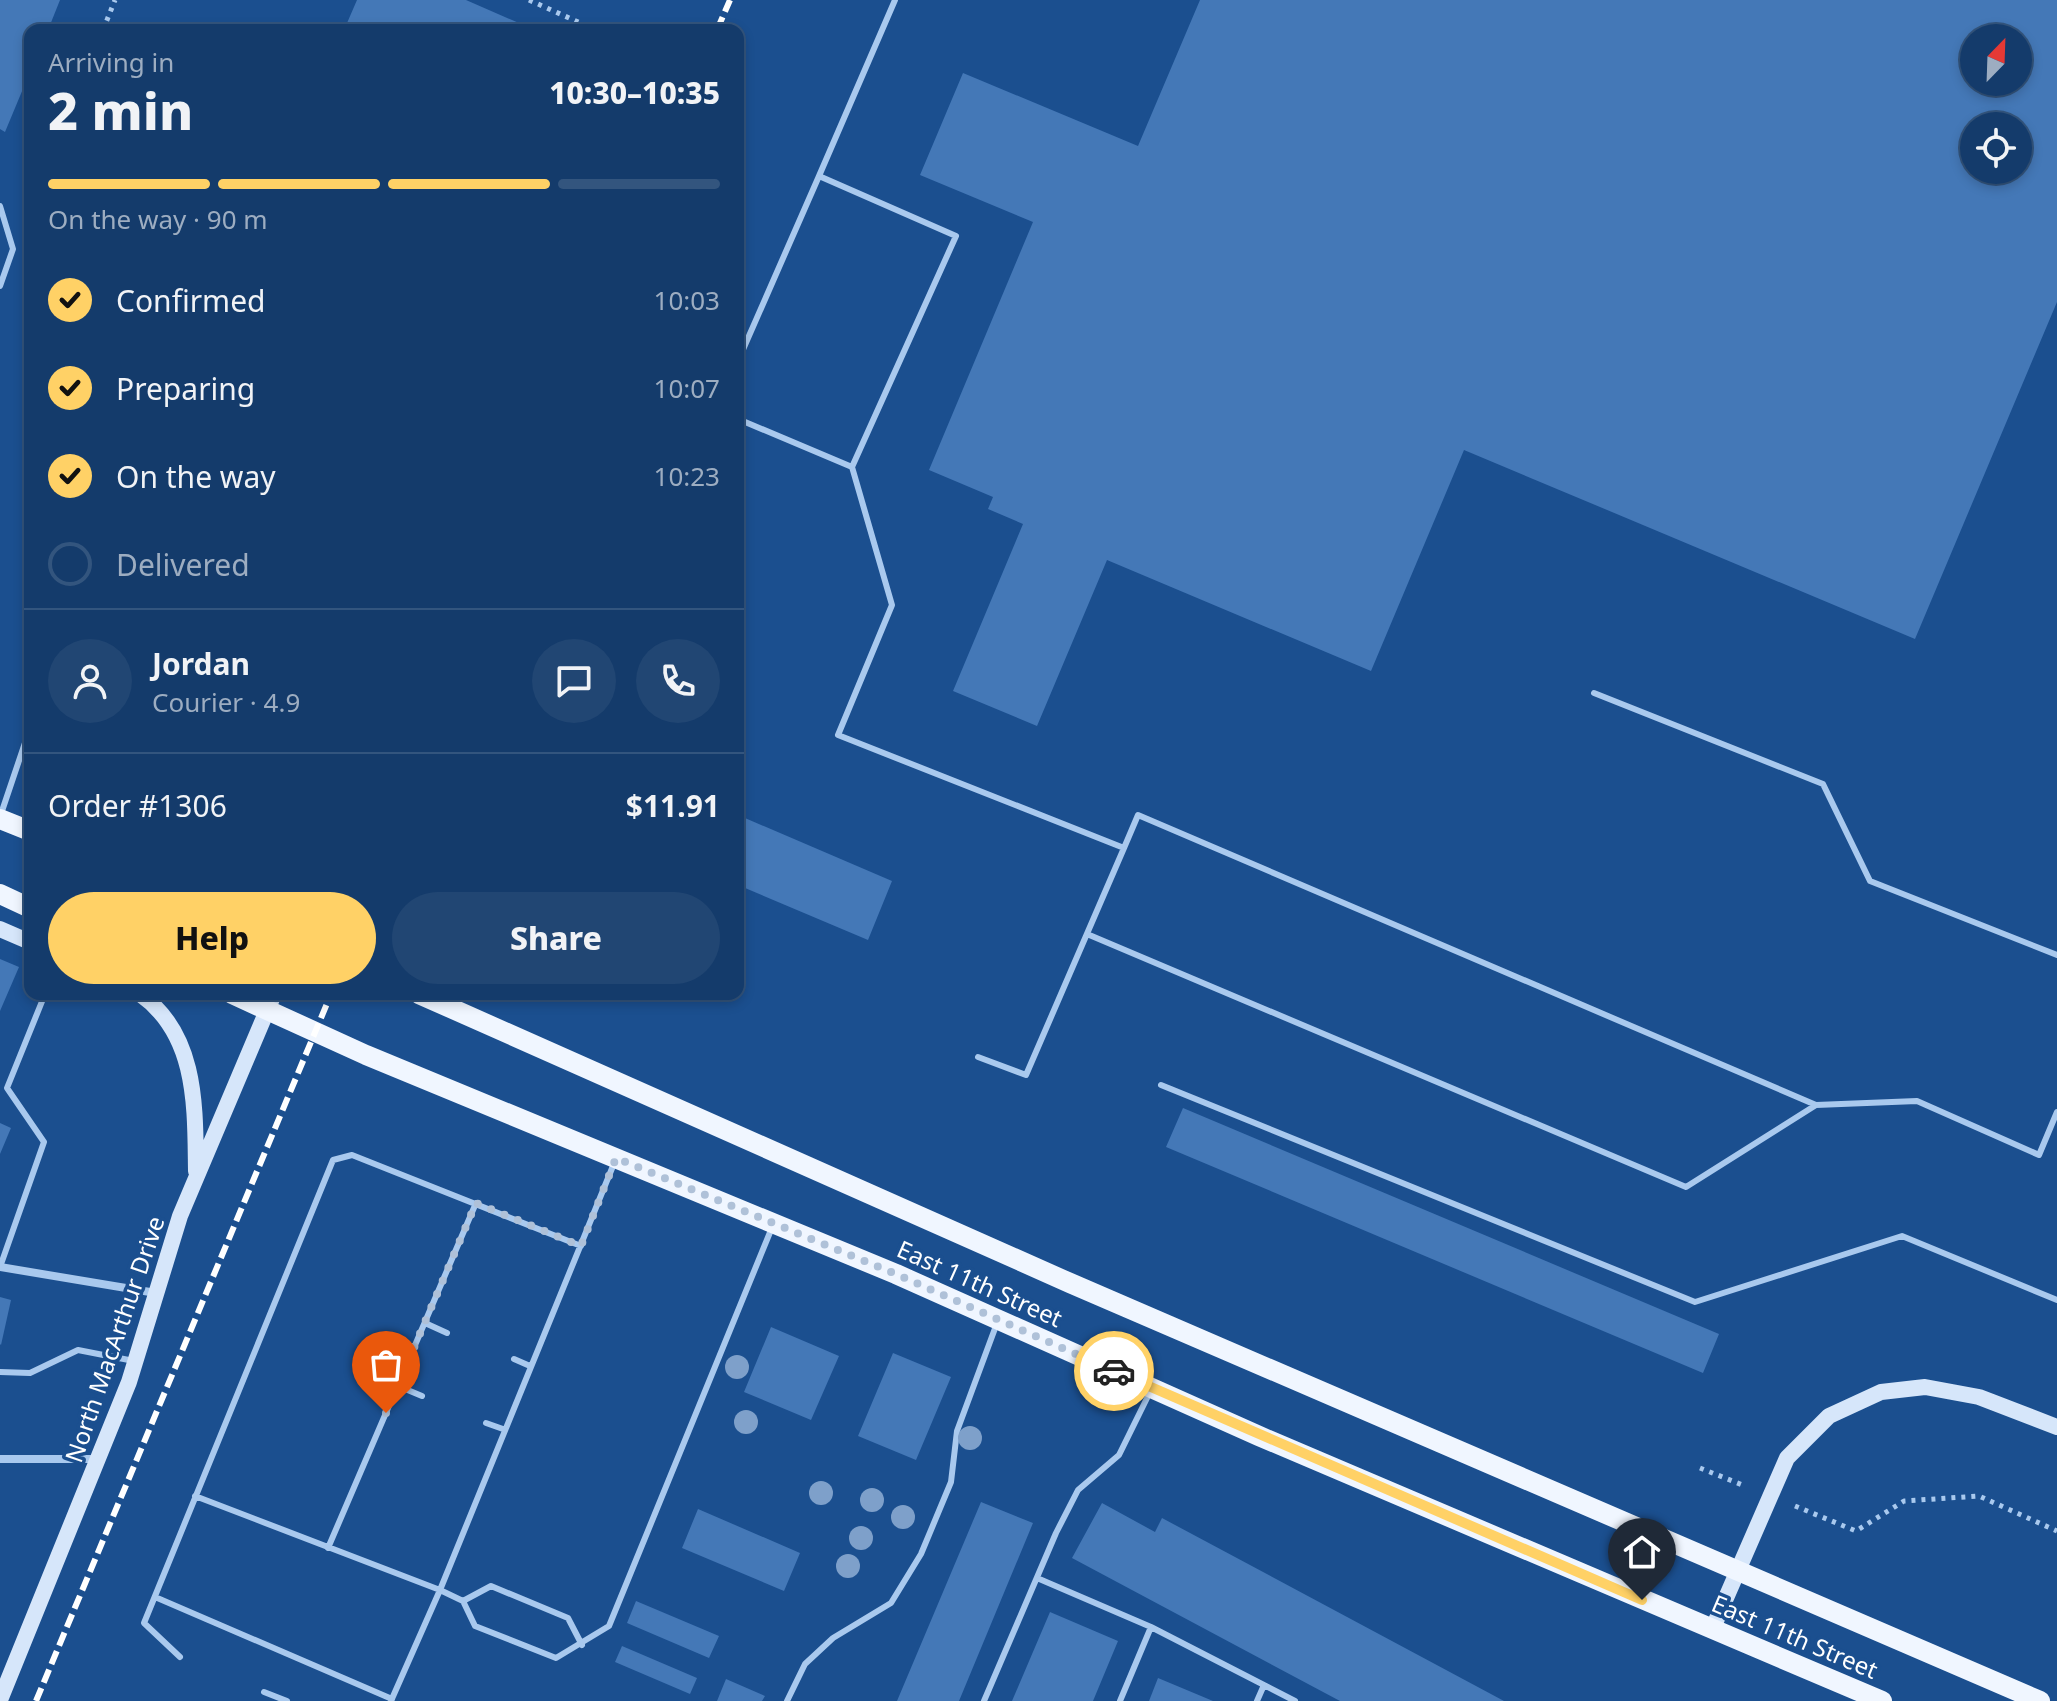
<!DOCTYPE html>
<meta charset="utf-8">
<style>
body{margin:0;font-family:"Noto Sans",sans-serif;background:#214673;color:#f1f3f6;height:100vh;display:flex;flex-direction:column;font-size:30px;white-space:nowrap}
*{box-sizing:border-box;margin:0}
p{font-size:26px;color:#9dadc1}
.icon{flex:none;width:44px;height:44px;fill:none;stroke:currentColor;stroke-width:2;stroke-linecap:round;stroke-linejoin:round}
.map{position:relative;flex:1;overflow:hidden}
.side{position:absolute;left:24px;top:24px;width:720px;height:976px;display:flex;flex-direction:column;background:#143b6b;border-radius:16px;box-shadow:0 4px 12px #0003,0 0 0 2px #33557e}
.side>*{flex:none}
.needle{width:52px;rotate:23deg}
.fabs{position:absolute;left:1960px;top:24px;display:grid;gap:16px}
.fabs a{display:grid;place-items:center;width:72px;height:72px;border-radius:50%;background:#143b6b;box-shadow:0 4px 12px #0003,0 0 0 2px #33557e;font-size:40px}
.pin{position:absolute;display:grid;place-items:center;width:68px;height:68px;color:#fff;margin:-82px -34px;border-radius:50% 50% 50% 0;rotate:-45deg;box-shadow:0 0 8px #0007}
.pin .icon{rotate:45deg}
.courier{position:absolute;display:grid;place-items:center;width:80px;height:80px;margin:-40px;border:6px solid #ffd166;border-radius:50%;background:#fff;color:#222;box-shadow:0 2px 10px #0007}
.summary em{font-style:normal;font-weight:800}
.summary div{display:flex;flex-direction:column-reverse}
.summary{display:flex;align-items:center;justify-content:space-between;height:136px;padding:0 24px}
h1{font-size:52px;font-weight:800;line-height:60px}
.bar{display:grid;grid-template-columns:repeat(4,1fr);gap:12px 8px;align-content:center;height:96px;padding:0 24px}
.bar i{height:10px;border-radius:6px;background:#33557e}
.bar .active{background:#ffd166}
.bar p{grid-column:span 4}
.line{display:flex;align-items:center;gap:20px;padding:0 24px;border-top:2px solid #33557e}
.line div{flex:1}
.round{display:grid;place-items:center;flex:none;width:84px;height:84px;border-radius:42px;background:#214673}
ol{padding:0 24px;list-style:none}
li{display:flex;align-items:center;gap:24px;height:88px}
li p{margin-inline-start:auto}
li .icon{padding:8px;border-radius:50%;background:#ffd166;color:#111;stroke-width:4}
li:last-child{color:#9dadc1}
li i{width:44px;height:44px;border:4px solid #33557e;border-radius:50%}
.cta{display:flex;gap:16px;margin-top:auto;padding:16px 24px}
.cta a{flex:1;height:92px;border-radius:48px;background:#ffd166;color:#111;font-size:32px;font-weight:800;line-height:92px;text-align:center}
.cta a+a{background:#214673;color:#f1f3f6}
.map>svg:first-child{display:block}
.building{fill:#4478b7;fill-rule:evenodd}
.lines{fill:none;stroke-linecap:round;stroke-linejoin:round}
.path{stroke:#a9c9ee;stroke-width:5;stroke-dasharray:4 6;stroke-linecap:butt}
.service{stroke:#a9c9ee;stroke-width:6}
.minor{stroke:#a9c9ee;stroke-width:8}
.secondary{stroke:#d6e6fa;stroke-width:16}
.primary{stroke:#f0f6ff;stroke-width:20}
.rail{stroke:#fff;stroke-width:6;stroke-dasharray:14 6;stroke-linecap:butt}
.tree{fill:#7ea0ca}
.done{stroke:#afc1d8;stroke-width:8;stroke-dasharray:0 14.4}
.route{stroke:#ffd166;stroke-width:10}
.labels{text-anchor:middle;dominant-baseline:central;stroke-width:7;stroke-linejoin:round;paint-order:stroke}
.street-label{font-size:24px;fill:#fff;stroke:#1b4f8f}
</style>
<div class="map">
<svg width="2057" height="1701" viewBox="0 0 2057 1701">
<rect width="100%" height="100%" fill="#1b4f8f"/>
<path class="building" d="M0,0H60L48,30H30V72L5,132L0,129Z
M357,0H466L535,30H344Z
M1200,0H2057V302L1915,639L1464,450L1371,671L1107,560L1037,726L953,691L1023,524L988,509L993,497L929,470L1033,222L920,175L963,73L1138,146ZM1974,38H2018V82H1974ZM1974,126H2018V170H1974Z
M738,815L892,881L868,940L738,885Z
M0,959L19,967L0,1011Z
M1183,1108L1719,1334L1703,1373L1166,1147Z
M0,1123L11,1128L0,1154Z
M0,1297L11,1300L1,1345L0,1344Z
M771,1327L839,1356L811,1420L744,1392Z
M893,1353L951,1377L916,1460L858,1436Z
M981,1502L1033,1523L959,1701H897Z
M1102,1503L1155,1532L1162,1518L1504,1701H1340L1072,1558Z
M698,1509L800,1553L784,1591L682,1548Z
M636,1601L719,1636L709,1658L627,1623Z
M1050,1612L1118,1641L1093,1701H1012Z
M622,1646L697,1678L690,1694L615,1662Z
M1158,1678L1213,1701H1149Z
M726,1679L765,1696L762,1701H717Z"/>
<g class="lines">
<path class="path" d="M529,0L596,30
M103,30L115,0
M1700,1468L1745,1486
M1795,1506L1856,1531L1904,1501L1979,1496L2057,1531"/>
<path class="service" d="M819,176L895,0
M0,206L13,249L0,286
M738,361L819,176L956,236L852,467
M738,419L852,467L892,605L838,735L1124,848
M1594,693L1823,784L1870,881L2057,955
M1,814L30,728
M978,1057L1026,1075L1124,848L1138,815L1816,1105L1686,1187L1087,934
M1161,1085L1695,1302L1902,1236L2057,1300
M1816,1105L1917,1101L2039,1155L2057,1112
M0,1267L44,1142L7,1088L45,994
M425,1323L447,1333
M514,1359L530,1366
M0,1372L30,1373L78,1350L134,1361
M398,1386L422,1396
M486,1423L503,1429
M195,1496L440,1590L615,1161
M328,1548L476,1203
M1037,1578L1151,1627L1295,1701
M155,1597L392,1699
M463,1601L491,1586L568,1618L582,1645
M180,1657L144,1623L333,1160L352,1155L581,1246
M264,1692L287,1701
M391,1701L440,1590L463,1601L475,1626L556,1658L609,1626L773,1225
M787,1701L805,1664L833,1638L891,1603L921,1554L951,1482L957,1431L997,1323
M984,1701L1056,1533L1078,1490L1119,1455L1150,1392
M1120,1701L1151,1627
M1257,1701L1264,1685"/>
<path class="minor" d="M0,1267L156,1293
M0,1459H99"/>
<path class="secondary" d="M0,929L30,942
M140,994C198,1035 195,1108 196,1171
M1712,1630L1787,1458L1829,1416L1881,1392L1925,1387L1979,1397L2057,1427
M0,1700L129,1382L180,1216L274,994"/>
<path class="primary" d="M0,819L30,831
M0,894L30,908
M232,994L366,1055L896,1274L1259,1436L1882,1701
M419,994L1070,1283L2040,1701"/>
<path class="rail" d="M717,30L730,0
M36,1701L331,994"/>
</g>
<g class="tree">
<circle cx="737" cy="1367" r="12"/>
<circle cx="746" cy="1422" r="12"/>
<circle cx="970" cy="1438" r="12"/>
<circle cx="821" cy="1493" r="12"/>
<circle cx="872" cy="1500" r="12"/>
<circle cx="903" cy="1517" r="12"/>
<circle cx="861" cy="1538" r="12"/>
<circle cx="848" cy="1566" r="12"/>
</g>
<g class="lines">
<path class="done" d="M386,1413L476,1203L581,1246L616,1158L896,1274L1114,1371"/>
<path class="route" d="M1114,1371L1642,1600"/>
</g>
<g class="labels">
<g class="street-label">
<text transform="translate(980 1283) rotate(24)">East 11th Street</text>
<text transform="translate(114 1339) rotate(-71)">North MacArthur Drive</text>
<text transform="translate(1795 1636) rotate(23)">East 11th Street</text>
</g>
</g>
</svg>
<div class="fabs">
<a><svg class="needle" viewBox="-14 -14 28 28"><path d="M0-13l5 13h-10z" fill="#e53935"/><path d="M0 13l5-13h-10z" fill="#9dadc1"/></svg></a>
<a><svg class="icon" aria-label="locate" viewBox="0 0 24 24"><circle cx="12" cy="12" r="6"/><path d="M12 2v4M12 18v4M2 12h4M18 12h4"/></svg></a>
</div>
<div class="pin" style="left:386px;top:1413px;background:#ea580c"><svg class="icon" aria-label="bag" viewBox="0 0 24 24"><path d="M5 8h14l-1 12H6zM9 8a3 3 0 0 1 6 0"/></svg></div>
<div class="pin" style="left:1642px;top:1600px;background:#1f2937"><svg class="icon" aria-label="home" viewBox="0 0 24 24"><path d="M3 11l9-7 9 7M6 9v11h12V9"/></svg></div>
<div class="courier" style="left:1114px;top:1371px"><svg class="icon" aria-label="car" viewBox="0 0 24 24"><path d="M5 17H2v-5l4-1 3-4h7l3 4 3 1v5h-3M9 17h6M6 11h13"/><circle cx="7" cy="17" r="2"/><circle cx="17" cy="17" r="2"/></svg></div>
<section class="side">
<div class="summary"><div><h1>2 min</h1><p>Arriving in</p></div><em>10:30–10:35</em></div>
<div class="bar"><i class="active"></i><i class="active"></i><i class="active"></i><i></i><p>On the way · 90 m</p></div>
<ol>
<li><svg class="icon" aria-label="check" viewBox="0 0 24 24"><path d="M5 12l5 5 9-10"/></svg>Confirmed<p>10:03</p></li>
<li><svg class="icon" aria-label="check" viewBox="0 0 24 24"><path d="M5 12l5 5 9-10"/></svg>Preparing<p>10:07</p></li>
<li><svg class="icon" aria-label="check" viewBox="0 0 24 24"><path d="M5 12l5 5 9-10"/></svg>On the way<p>10:23</p></li>
<li><i></i>Delivered</li>
</ol>
<div class="line" style="height:144px"><a class="round"><svg class="icon" aria-label="person" viewBox="0 0 24 24"><circle cx="12" cy="8" r="4"/><path d="M4 21q1-7 8-7t8 7"/></svg></a><div><b>Jordan</b><p>Courier · 4.9</p></div><a class="round"><svg class="icon" aria-label="chat" viewBox="0 0 24 24"><path d="M4 5h16v11H9l-5 4z"/></svg></a><a class="round"><svg class="icon" aria-label="phone" viewBox="0 0 24 24"><path d="M5 4h4l2 5-3 2q2 4 5 5l2-3 5 2v4C11 20 4 13 5 4z"/></svg></a></div>
<div class="line" style="height:104px"><div>Order #1306</div><b>$11.91</b></div>
<div class="cta"><a>Help</a><a>Share</a></div>
</section>
</div>
